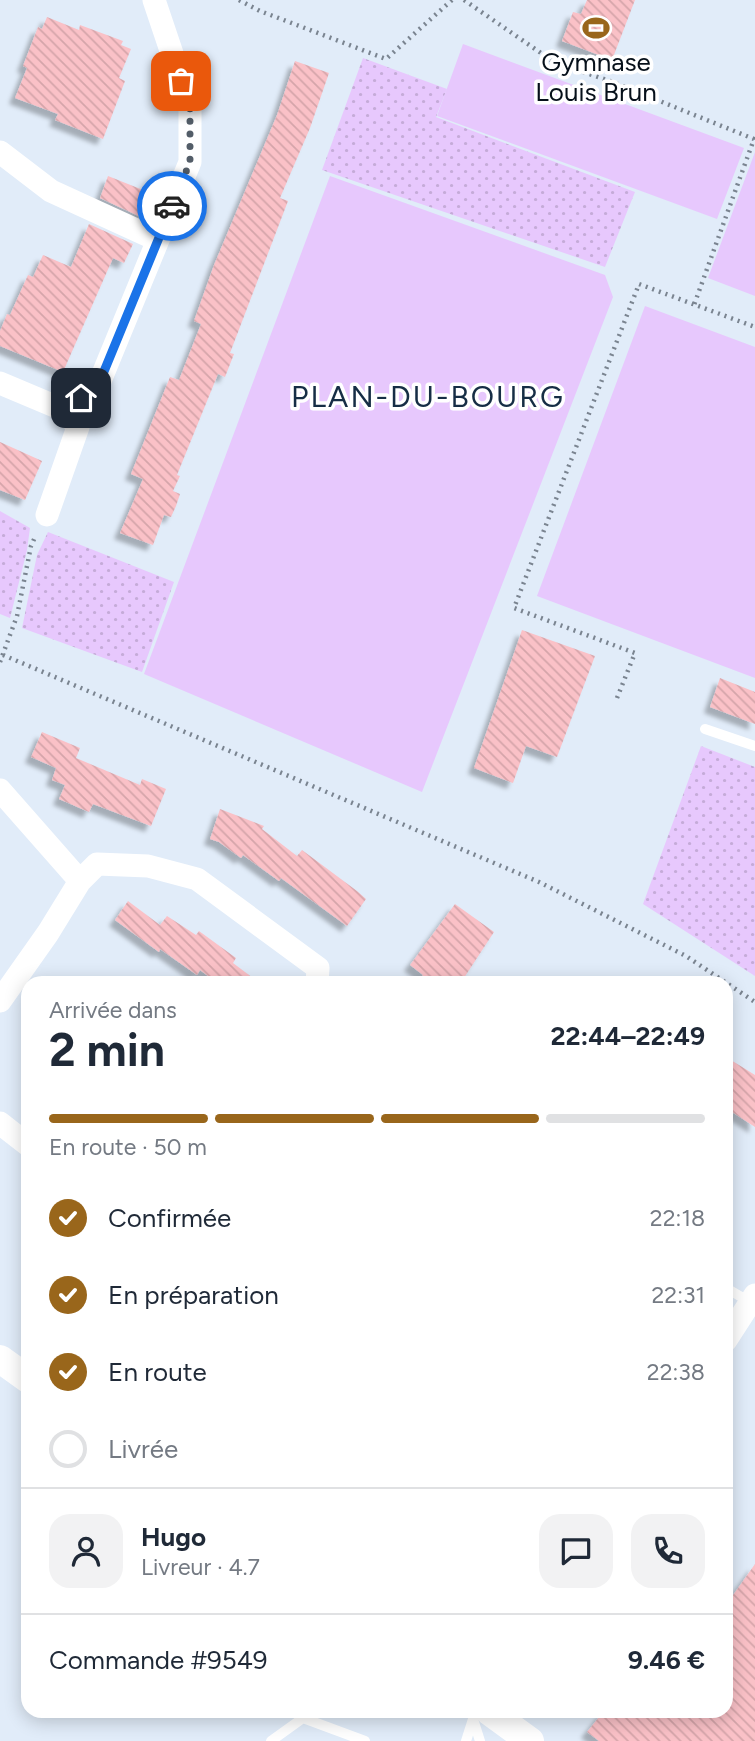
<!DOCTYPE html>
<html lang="fr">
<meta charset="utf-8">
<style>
body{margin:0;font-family:Figtree,sans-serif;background:#f2f2f3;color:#1f2937;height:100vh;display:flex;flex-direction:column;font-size:26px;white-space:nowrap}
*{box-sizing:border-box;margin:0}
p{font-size:23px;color:#747a83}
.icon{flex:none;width:38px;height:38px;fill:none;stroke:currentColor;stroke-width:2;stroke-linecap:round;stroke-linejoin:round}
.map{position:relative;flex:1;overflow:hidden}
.side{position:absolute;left:21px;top:976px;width:712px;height:742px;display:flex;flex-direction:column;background:#fff;border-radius:21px;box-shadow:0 4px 18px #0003}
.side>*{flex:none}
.pin{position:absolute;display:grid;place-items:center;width:60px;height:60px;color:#fff;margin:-30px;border-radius:14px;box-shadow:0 4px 10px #0006}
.courier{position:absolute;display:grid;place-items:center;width:70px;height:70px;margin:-35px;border:5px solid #1a73e8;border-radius:50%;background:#fff;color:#222;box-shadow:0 2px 9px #0007}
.head em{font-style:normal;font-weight:700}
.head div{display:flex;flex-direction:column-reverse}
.head{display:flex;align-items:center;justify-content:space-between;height:119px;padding:0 28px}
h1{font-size:46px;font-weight:700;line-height:52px}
.bar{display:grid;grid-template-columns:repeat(4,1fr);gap:10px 7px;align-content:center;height:84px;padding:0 28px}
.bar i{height:9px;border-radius:5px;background:#e0e1e3}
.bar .on{background:#99661b}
.bar p{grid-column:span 4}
.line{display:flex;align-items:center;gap:18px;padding:0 28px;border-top:2px solid #e0e1e3}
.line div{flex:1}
.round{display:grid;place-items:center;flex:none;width:74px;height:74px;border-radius:21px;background:#f2f2f3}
ol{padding:0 28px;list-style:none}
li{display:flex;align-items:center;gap:21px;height:77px}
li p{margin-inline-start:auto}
li .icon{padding:7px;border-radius:50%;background:#99661b;color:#fff;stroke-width:4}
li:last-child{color:#747a83}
li i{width:38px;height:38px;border:4px solid #e0e1e3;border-radius:50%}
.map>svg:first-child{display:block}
.grass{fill:url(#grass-dots)}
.pitch{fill:#e7c8fd}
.building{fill:url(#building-back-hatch);filter:url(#shadow)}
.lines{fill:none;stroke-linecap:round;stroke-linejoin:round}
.path{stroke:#7a8490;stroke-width:4.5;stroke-dasharray:2 5;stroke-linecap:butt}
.service{stroke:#fff;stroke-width:10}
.minor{stroke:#fff;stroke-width:23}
.tertiary{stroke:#fff;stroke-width:28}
.done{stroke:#535d68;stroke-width:7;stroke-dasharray:0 12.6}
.route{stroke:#1a73e8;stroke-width:9}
.labels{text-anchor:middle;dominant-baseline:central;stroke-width:7;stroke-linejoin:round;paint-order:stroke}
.poi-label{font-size:26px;fill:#06101a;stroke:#fff}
.quarter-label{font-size:30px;letter-spacing:2px;fill:#162d45;stroke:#fff}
</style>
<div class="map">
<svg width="755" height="1741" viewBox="0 0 755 1741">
<defs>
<pattern id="grass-dots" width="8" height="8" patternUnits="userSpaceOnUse" patternTransform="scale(1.75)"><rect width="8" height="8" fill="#e7c8fd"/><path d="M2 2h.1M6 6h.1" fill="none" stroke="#c5abd8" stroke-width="1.8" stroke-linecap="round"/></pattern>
<pattern id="building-back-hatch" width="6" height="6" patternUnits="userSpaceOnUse" patternTransform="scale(1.75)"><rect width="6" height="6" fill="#fac1c7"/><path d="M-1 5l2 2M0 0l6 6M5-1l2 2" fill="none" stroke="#d5a5aa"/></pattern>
<filter id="shadow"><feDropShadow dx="-6" dy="6" stdDeviation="2" flood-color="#0004"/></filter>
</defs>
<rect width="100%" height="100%" fill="#e1ecf9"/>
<path class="grass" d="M363,58L447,89L436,117L635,192L605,267L322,170Z
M0,511L30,528L27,550L10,618L0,614Z
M48,532L174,582L142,672L22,628L37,555Z
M701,746L755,767V976L643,904Z"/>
<path class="pitch" d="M463,44L744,148L717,219L437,116Z
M755,152V296L708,278Z
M330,176L605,275L613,297L422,792L144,674Z
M645,306L755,347V678L537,596Z"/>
<path class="building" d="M587,0H635L612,60L562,41L573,12L581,14Z
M47,17L79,30L80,25L123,41L121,45L131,49L119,78L125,81L103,139L55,120L58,114L15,98L27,68L23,66L38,27L42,29Z
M295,61L329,73L310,128L280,198L288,201L230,353L234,354L225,377L218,374L177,475L180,476L173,491L180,494L176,506L171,517L164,515L153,545L120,533L143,479L131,474L170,377L179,380L201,324L194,321L214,265L277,115Z
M108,176L153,194L143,218L100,198Z
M89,224L133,244L124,263L113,258L63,372L0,346V331L7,314L10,315L28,275L33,277L43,255L71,267Z
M0,442L42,461L25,500L0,490Z
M522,630L595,656L557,757L526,746L513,783L474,768Z
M720,678L755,692V724L710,707Z
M42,732L80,748L76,758L140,785L142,779L166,789L151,826L93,804L89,812L59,799L65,785L52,780L56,768L31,757Z
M220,809L264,826L262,829L297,856L302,850L357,891L366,899L347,926L281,878L279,881L243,855L241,858L219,842L210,839Z
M128,901L160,925L167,916L196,935L199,931L236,958L233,963L261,984H219L200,970L197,975L160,949L159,952L115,920Z
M455,904L494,932L460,984H416L423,975L410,965Z
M726,1057L755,1075V1127L726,1108Z
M755,1564V1741H599L587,1732L603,1712H726V1605Z"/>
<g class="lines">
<path class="path" d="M239,0L260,11L386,59L452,0
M464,0L554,62L610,81L754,139L694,305
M3,655L539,882L686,956L755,1002
M0,662L17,616L31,546L35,537
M617,698L635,653L514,608L639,284L755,327"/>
<path class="service" d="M705,729L755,746
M726,1288L750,1302
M473,1719L480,1741
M271,1741L303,1718L365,1741
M466,1741L473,1719L480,1712"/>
<path class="minor" d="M0,152L51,191L158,240
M0,383L64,410L78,427L47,515
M64,410L98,386L190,162V107L154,0
M0,790L80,881
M0,1001L48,933L80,881L97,864L148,866L197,879L318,968L317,984
M0,1123L28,1145
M726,1340L755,1295"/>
<path class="tertiary" d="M0,1359L28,1379
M490,1712L530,1741"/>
</g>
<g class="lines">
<path class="done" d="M172,206L190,162V107L181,81"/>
<path class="route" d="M81,398L98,386L172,206"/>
</g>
<defs>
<g id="stadium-bare" transform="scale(2.1)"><path d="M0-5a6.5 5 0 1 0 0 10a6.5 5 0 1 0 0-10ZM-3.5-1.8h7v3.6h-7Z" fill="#99661b" stroke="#fff" stroke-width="2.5" paint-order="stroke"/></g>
</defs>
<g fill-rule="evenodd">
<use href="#stadium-bare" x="596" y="28"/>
</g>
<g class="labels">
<g class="poi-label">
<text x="596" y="62">Gymnase<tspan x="596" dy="30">Louis Brun</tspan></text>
</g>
<g class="quarter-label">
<text x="428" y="396">PLAN-DU-BOURG</text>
</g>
</g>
</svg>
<div class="pin" style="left:181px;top:81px;background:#ea580c"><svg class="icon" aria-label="bag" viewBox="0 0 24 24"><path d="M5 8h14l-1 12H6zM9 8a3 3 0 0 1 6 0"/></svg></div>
<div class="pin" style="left:81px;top:398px;background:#1f2937"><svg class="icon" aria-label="home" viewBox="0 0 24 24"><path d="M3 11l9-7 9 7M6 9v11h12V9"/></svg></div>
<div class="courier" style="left:172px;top:206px"><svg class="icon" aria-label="car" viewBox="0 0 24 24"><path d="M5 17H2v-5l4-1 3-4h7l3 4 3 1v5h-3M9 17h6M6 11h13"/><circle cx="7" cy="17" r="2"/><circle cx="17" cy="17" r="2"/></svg></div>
<section class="side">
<div class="head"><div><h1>2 min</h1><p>Arrivée dans</p></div><em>22:44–22:49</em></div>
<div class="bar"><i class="on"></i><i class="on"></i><i class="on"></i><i></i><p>En route · 50 m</p></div>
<ol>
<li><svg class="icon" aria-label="check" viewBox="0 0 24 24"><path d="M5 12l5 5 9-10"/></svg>Confirmée<p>22:18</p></li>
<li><svg class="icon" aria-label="check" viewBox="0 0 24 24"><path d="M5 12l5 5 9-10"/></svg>En préparation<p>22:31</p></li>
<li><svg class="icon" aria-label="check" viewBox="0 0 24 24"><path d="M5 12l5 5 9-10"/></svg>En route<p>22:38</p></li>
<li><i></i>Livrée</li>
</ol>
<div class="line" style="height:126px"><a class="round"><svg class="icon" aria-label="person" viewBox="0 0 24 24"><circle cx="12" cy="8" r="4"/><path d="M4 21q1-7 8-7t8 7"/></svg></a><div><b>Hugo</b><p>Livreur · 4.7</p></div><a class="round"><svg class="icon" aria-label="chat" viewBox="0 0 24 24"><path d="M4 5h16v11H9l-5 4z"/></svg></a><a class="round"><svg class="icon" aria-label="phone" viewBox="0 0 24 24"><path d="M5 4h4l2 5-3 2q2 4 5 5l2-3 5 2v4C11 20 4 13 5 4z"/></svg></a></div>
<div class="line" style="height:91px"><div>Commande #9549</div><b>9.46 €</b></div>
</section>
</div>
